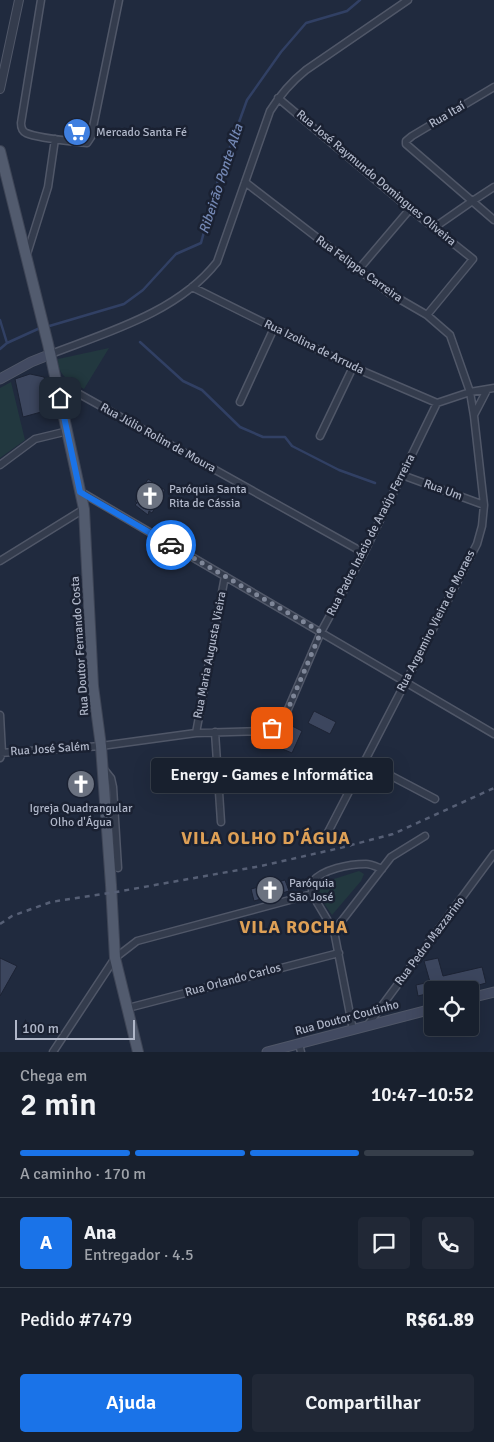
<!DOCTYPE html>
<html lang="pt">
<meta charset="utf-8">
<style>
body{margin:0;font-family:Signika,sans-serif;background:#212836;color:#f1f3f6;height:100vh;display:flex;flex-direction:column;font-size:19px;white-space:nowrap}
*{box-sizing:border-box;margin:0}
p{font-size:16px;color:#9fa3aa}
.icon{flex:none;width:28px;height:28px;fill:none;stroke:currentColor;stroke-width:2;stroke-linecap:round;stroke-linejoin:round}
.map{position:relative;height:1052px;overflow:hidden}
.details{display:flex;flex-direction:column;background:#18202e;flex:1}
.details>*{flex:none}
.fabs{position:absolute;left:424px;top:981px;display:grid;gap:10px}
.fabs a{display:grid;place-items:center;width:55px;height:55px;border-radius:5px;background:#18202e;box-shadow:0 5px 20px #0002,0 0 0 1px #363e4a;font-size:25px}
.scale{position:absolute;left:15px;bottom:12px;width:120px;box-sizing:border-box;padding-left:5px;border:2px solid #b0b7c9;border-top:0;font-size:14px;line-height:18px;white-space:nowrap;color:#b0b7c9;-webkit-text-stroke:4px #1a2132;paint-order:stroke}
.pin{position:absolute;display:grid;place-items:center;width:42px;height:42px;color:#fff;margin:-21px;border-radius:10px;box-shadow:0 2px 8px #0006}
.courier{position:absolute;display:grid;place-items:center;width:50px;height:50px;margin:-25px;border:4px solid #1a73e8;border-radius:50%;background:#fff;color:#222;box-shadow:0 1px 6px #0007}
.bubble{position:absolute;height:35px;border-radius:5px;background:#18202e;box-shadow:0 5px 20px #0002,0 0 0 1px #363e4a;font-size:16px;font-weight:600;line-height:35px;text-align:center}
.summary em{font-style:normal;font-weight:600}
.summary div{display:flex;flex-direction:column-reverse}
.summary{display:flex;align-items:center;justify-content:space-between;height:85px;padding:0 20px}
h1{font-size:32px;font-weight:600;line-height:38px}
.bar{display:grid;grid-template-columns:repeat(4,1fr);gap:8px 5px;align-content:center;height:60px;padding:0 20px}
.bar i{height:6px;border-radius:4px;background:#363e4a}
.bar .selected{background:#1a73e8}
.bar p{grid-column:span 4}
.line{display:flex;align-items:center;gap:12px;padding:0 20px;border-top:1px solid #363e4a}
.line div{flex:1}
.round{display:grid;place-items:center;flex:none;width:52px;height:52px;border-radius:5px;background:#212836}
.primary-button{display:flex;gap:10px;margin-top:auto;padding:10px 20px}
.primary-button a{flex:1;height:58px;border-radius:5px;background:#1a73e8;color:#fff;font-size:20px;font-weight:600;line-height:58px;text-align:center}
.primary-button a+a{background:#212836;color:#f1f3f6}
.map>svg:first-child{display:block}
.green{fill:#22383f}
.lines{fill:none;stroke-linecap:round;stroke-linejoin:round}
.stream{stroke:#314064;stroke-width:2.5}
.building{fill:#3c465e;stroke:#1c2334}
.minor-casing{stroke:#505768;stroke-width:9}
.tertiary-casing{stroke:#505768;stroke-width:10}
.secondary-casing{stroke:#505768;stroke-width:11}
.primary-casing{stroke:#3e4556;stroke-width:12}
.minor{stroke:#343c4d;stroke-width:6}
.tertiary{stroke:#343c4d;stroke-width:8}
.secondary{stroke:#424a61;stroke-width:9}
.primary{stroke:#525b6e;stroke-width:10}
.rail{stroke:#565f75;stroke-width:2.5;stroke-dasharray:5 5;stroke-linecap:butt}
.done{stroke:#7e8698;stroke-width:5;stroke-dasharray:0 9}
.route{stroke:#1a73e8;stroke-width:6}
.labels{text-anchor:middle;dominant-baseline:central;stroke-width:5;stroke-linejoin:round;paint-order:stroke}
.street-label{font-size:12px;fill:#b0b7c9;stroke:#1a2132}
.poi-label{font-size:12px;fill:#b0b7c9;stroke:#1a2132;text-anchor:start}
.water-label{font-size:14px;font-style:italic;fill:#7488b4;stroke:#1a2132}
.district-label{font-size:18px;font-weight:bold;letter-spacing:1px;fill:#dea056;stroke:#1a2132}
</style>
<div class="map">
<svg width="494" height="1052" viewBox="0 0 494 1052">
<rect width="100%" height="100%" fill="#202a3e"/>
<path class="green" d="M109,348L84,389C70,381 58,377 58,359Z
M11,382L25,440L0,458V388Z
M271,760L282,764L276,777L266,772Z
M359,871L364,874L361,881L332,915L312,886Z"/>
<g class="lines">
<path class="stream" d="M0,320L7,343
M46,327L124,304L143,290L176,254L201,243L218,180L247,100L281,52L306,23L347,11L360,0
M140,342L183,381L202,390L240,427L263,437H285L292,446L339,470L375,483
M0,349L7,343L40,328"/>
</g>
<path class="building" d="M30,374L44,377L52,409L23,417L15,379Z
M148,479L165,490L152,513L149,511L148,515L135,505L137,503L135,501Z
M314,711L336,722L330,734L308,723Z
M290,725L302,731L292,753L280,748Z
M289,764L311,775L305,787L283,776Z
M91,775L92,792L71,794V776Z
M285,880L289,891L254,901L251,889Z
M0,958L17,966L0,996Z
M438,958L443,976L482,967L486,983L468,988L467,984L444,990H429L430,993L418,996L416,985L430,982L424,961Z"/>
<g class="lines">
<g class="minor-casing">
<path id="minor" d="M41,0L21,123C21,127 22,131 26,133C40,139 71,141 87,143L91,137L119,0
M494,87L412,136L406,141V144L494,220
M278,98L410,209L473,259L427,315
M245,182L389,293L427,315L450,335L470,392L474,416L484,505L482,526L477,544L326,836
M435,227L471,202L494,187
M27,254L48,187L55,139
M359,269L410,209
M192,287L353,367L437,403
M51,354C108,332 178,312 217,262L270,111C280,95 291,82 306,70L408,0
M56,381L364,553
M240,402L274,328
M474,415L487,390
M320,436L353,367
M0,465L35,439L68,431
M402,475L484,505
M81,492L494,734
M0,561L84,509
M0,715L2,753L0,758
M215,732L221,822
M196,733L225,576
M0,753L101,746L196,733L261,731L282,723L321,632L364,553L437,403L470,392L494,388
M363,761L435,799
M103,768L111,778L113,787L118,868
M334,931L391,857L425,836
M128,1008L339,953
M367,1026L494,854
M353,1030L334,931L312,894V882C323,869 349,864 366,864C371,864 377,867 382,869
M299,1044L301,1052
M53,1052L115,958L137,941L312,894"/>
</g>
<g class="tertiary-casing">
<path id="tertiary" d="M0,89L19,0"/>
</g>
<g class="secondary-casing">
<path id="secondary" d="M0,379L31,362L51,354
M470,998L494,992
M267,1052L432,1009"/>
</g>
<g class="primary-casing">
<path id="primary" d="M0,151L48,344L84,509L93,686L101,746L111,885L115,958L138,1052"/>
</g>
<use href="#minor" class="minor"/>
<use href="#tertiary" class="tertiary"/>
<use href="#secondary" class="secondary"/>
<use href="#primary" class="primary"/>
<path class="rail" d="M0,924L12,916L51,902L116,892L261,866L340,848L393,834L494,788"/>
</g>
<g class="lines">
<path class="done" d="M171,545L321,632L282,723L272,728"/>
<path class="route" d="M60,398L80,492L171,545"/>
</g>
<defs>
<g id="supermarket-disc" transform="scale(1.4375)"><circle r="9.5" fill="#3f7fe0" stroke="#1a2132"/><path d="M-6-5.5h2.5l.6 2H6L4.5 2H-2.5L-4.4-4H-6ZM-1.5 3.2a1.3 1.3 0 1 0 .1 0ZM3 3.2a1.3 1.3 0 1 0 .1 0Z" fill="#fff"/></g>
<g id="church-disc" transform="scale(1.4375)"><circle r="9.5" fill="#6b7280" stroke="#1a2132"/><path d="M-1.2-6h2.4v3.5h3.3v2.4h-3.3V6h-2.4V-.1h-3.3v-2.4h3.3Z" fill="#fff"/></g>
</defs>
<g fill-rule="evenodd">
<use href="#supermarket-disc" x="77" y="132"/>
<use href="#church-disc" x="150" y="496"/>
<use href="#church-disc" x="81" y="784"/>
<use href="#church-disc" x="270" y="890"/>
</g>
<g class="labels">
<g class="street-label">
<text transform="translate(447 115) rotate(-31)">Rua Itaí</text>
<text transform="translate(376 178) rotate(40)">Rua José Raymundo Domingues Oliveira</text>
<text transform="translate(359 269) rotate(36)">Rua Felippe Carreira</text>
<text transform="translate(314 347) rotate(26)">Rua Izolina de Arruda</text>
<text transform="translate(158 438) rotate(29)">Rua Júlio Rolim de Moura</text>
<text transform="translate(443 490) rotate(20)">Rua Um</text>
<text transform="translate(371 535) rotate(-63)">Rua Padre Inácio de Araújo Ferreira</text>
<text transform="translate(436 621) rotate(-63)">Rua Argemiro Vieira de Moraes</text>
<text transform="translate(80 646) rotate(-94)">Rua Doutor Fernando Costa</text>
<text transform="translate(210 655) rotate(-79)">Rua Maria Augusta Vieira</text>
<text transform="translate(50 749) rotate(-4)">Rua José Salém</text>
<text transform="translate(430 941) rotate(-53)">Rua Pedro Mazzarino</text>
<text transform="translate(233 980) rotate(-15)">Rua Orlando Carlos</text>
<text transform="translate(347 1018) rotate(-15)">Rua Doutor Coutinho</text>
</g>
<g class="poi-label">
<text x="96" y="132">Mercado Santa Fé</text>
<text x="169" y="489">Paróquia Santa<tspan x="169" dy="14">Rita de Cássia</tspan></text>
<text x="81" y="808" text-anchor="middle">Igreja Quadrangular<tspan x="81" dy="14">Olho d'Água</tspan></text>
<text x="289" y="883">Paróquia<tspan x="289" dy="14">São José</tspan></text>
</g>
<g class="water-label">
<text transform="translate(221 179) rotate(-72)">Ribeirão Ponte Alta</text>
</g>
<g class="district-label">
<text x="266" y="838">VILA OLHO D'ÁGUA</text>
<text x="294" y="927">VILA ROCHA</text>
</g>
</g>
</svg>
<div class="fabs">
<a><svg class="icon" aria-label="locate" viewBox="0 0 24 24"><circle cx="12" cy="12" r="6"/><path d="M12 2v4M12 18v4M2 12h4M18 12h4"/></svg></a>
</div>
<div class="scale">100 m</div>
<div class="pin" style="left:272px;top:728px;background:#ea580c"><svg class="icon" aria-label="bag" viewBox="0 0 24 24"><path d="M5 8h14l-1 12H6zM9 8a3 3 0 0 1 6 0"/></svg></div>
<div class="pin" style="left:60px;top:398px;background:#1f2937"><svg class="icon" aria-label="home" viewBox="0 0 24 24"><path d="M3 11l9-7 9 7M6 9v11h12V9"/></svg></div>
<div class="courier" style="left:171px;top:545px"><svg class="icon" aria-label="car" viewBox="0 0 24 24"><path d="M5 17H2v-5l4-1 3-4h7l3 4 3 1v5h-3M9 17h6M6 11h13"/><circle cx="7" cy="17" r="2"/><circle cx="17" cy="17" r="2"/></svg></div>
<div class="bubble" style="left:151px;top:758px;width:242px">Energy - Games e Informática</div>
</div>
<section class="details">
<div class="summary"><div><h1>2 min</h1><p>Chega em</p></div><em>10:47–10:52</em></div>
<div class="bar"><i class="selected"></i><i class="selected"></i><i class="selected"></i><i></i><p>A caminho · 170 m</p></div>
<div class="line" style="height:90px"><b class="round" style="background:#1a73e8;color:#fff">A</b><div><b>Ana</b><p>Entregador · 4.5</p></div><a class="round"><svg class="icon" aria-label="chat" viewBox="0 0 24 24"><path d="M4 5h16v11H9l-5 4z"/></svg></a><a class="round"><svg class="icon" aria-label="phone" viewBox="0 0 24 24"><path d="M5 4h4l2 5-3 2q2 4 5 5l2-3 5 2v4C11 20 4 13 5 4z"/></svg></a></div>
<div class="line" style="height:65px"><div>Pedido #7479</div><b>R$61.89</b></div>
<div class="primary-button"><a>Ajuda</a><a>Compartilhar</a></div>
</section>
